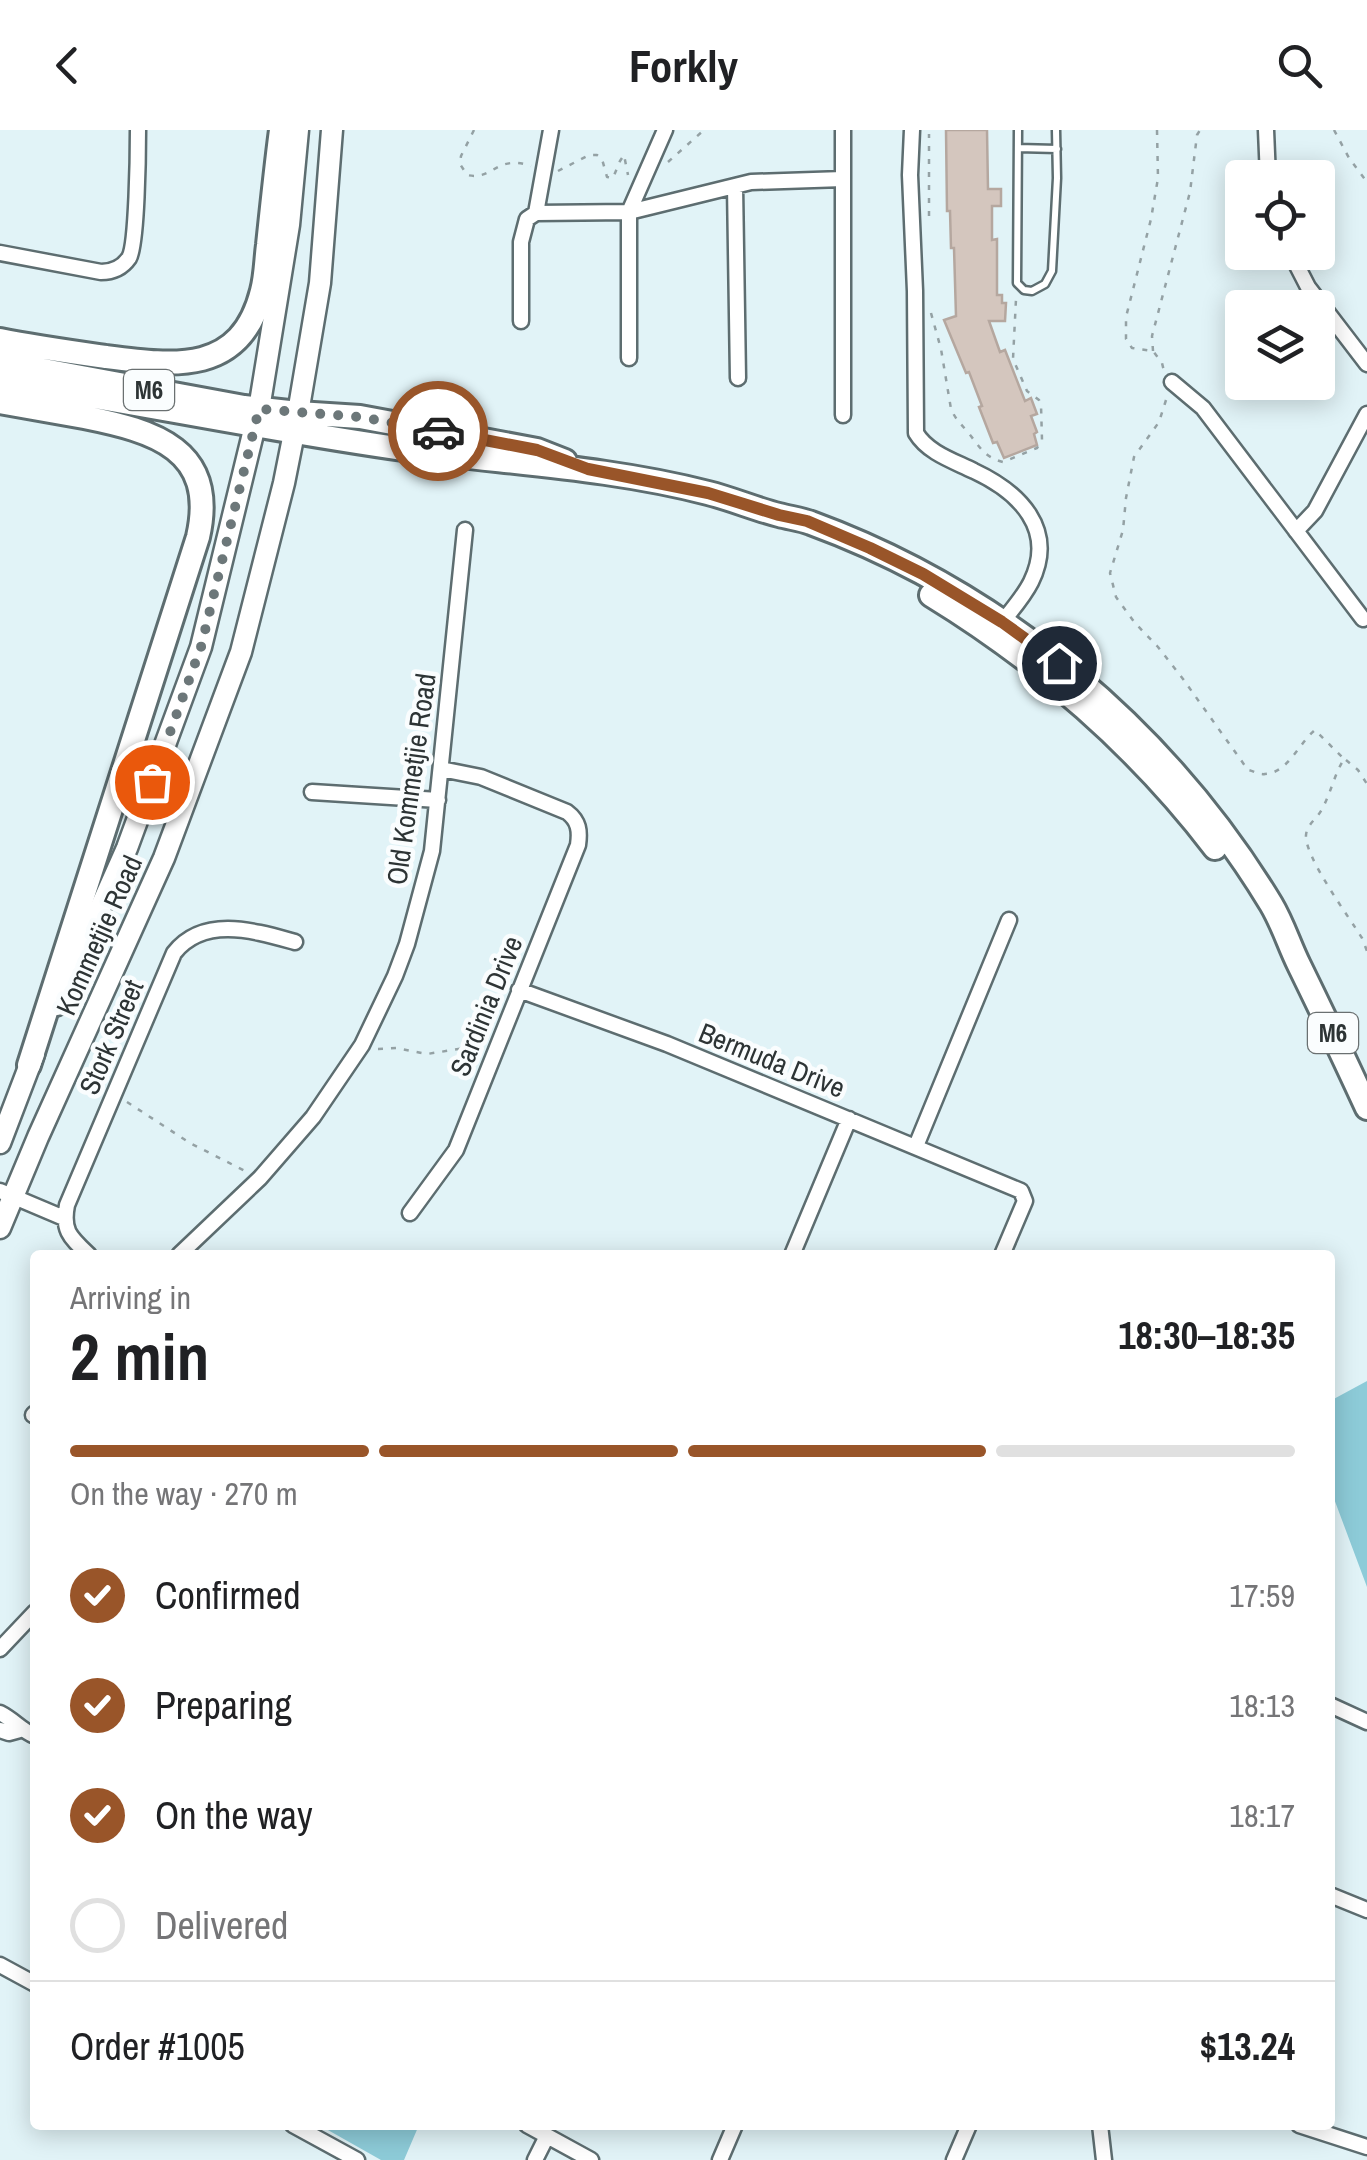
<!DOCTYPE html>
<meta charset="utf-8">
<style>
body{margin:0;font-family:"Archivo Narrow",sans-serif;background:#f2f2f2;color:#202124;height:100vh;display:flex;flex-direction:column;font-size:38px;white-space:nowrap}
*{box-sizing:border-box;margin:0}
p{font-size:32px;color:#757577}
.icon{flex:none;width:55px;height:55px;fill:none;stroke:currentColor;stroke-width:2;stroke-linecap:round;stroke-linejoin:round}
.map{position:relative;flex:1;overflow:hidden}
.side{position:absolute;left:30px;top:1120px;width:1305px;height:880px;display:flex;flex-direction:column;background:#fff;border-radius:10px;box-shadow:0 5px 25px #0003}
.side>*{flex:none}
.buttons{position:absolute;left:1225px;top:30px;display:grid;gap:20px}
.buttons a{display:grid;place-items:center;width:110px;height:110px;border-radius:10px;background:#fff;box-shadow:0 5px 25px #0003;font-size:50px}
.pin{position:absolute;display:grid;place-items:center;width:85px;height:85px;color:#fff;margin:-42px;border:5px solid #fff;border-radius:50%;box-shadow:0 2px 10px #0007}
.courier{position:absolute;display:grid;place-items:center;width:100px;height:100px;margin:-50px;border:8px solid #995529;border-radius:50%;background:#fff;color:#222;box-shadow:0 2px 12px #0007}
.overview em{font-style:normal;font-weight:800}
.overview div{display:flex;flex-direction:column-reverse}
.overview{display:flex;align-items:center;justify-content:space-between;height:170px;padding:0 40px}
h1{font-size:65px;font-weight:800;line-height:75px}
.bar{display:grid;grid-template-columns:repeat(4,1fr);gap:15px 10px;align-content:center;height:120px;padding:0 40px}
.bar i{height:12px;border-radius:8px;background:#e0e0e0}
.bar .on{background:#995529}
.bar p{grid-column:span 4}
.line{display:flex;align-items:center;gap:25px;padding:0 40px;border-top:2px solid #e0e0e0}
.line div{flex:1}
ol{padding:0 40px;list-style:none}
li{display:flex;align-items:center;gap:30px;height:110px}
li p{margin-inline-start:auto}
li .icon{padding:10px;border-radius:50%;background:#995529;color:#fff;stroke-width:4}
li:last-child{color:#757577}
li i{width:55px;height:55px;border:5px solid #e0e0e0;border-radius:50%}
header{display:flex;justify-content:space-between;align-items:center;height:130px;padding:0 40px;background:#fff;font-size:45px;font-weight:800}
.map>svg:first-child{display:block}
.green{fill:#8dcbd8}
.building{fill:#d4c6be;stroke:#b5a79f;stroke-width:2.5}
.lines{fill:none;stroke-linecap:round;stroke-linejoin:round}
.lane-casing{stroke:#5d6d70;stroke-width:11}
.street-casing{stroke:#5d6d70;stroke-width:19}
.secondary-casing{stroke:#5d6d70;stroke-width:25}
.primary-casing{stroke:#5d6d70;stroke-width:28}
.path{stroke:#94a1a4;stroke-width:2.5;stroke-dasharray:5 8;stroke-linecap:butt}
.lane{stroke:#fff;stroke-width:6}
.street{stroke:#fff;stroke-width:14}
.secondary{stroke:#fff;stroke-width:20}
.primary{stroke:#fff;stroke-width:22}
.done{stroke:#6c7779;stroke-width:10;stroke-dasharray:0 18}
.route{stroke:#995529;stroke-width:12}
.labels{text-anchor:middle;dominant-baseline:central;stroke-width:9;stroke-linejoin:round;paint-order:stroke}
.shield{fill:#fafdfe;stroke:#6a7071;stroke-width:2.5}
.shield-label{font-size:25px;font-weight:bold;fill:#2d3435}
.street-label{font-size:28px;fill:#2d3435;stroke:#fafdfe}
</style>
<header><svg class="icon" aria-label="back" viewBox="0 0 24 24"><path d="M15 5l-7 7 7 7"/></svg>Forkly<svg class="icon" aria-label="search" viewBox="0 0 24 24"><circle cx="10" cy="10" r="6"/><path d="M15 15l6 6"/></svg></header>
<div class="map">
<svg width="1367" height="2030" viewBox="0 0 1367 2030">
<rect width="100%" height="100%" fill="#e1f3f7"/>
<path class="green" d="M1367,1251V1457L1330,1358V1271Z
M319,1995H419L404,2030H381Z"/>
<path class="building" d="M946,0H987L988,59H1001V76H992V110L997,109V165H1002V173H1006L1005,191H989L1000,222L1005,220L1025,271L1031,268L1037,284L1031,286L1037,302L1034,304L1037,315L1004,328L997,312L993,313L979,277L982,276L969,242L966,243L944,190L956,186L954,118H951L950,81H947Z"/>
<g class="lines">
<g class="lane-casing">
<path id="lane" d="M1018,0L1017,153L1024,160L1032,161L1045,154L1052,141L1057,48L1056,0
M1018,18L1057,19"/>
</g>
<g class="street-casing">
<path id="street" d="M843,0V285
M912,0L910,45L915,161L916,303C928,323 954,331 974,341C1019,362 1057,399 1031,452C1023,468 1010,482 999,496
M1266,0L1268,48
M735,56L738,248
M536,83L551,0
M1290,122L1308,157L1367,234
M0,123L101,142C112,142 122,138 129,128C137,115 138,21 138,0
M521,191V112L527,89L536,83L629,82L751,52L843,49
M629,228V82L665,0
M1172,252L1203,278L1363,489
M1296,401L1315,381L1367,284
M312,662L438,670
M519,860L667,914L1021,1061L1025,1071L1002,1125
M916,1016L1009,790
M0,1061L64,1088
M410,1083L456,1020L578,715C580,701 579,691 567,682L481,647L441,639
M89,1125C70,1107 62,1101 67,1075L174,823C204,785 255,801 295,812
M179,1125L260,1048L313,987L362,915L395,846L407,814L432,721L465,400
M792,1125L849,989
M33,1285L35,1283
M0,1519L35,1482
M1330,1575L1367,1592
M0,1583C14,1590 21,1600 35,1606
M0,1600L9,1603L20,1600
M1330,1765L1367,1780
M0,1835L35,1854
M293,1995L357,2030
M527,1995L591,2030
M1100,1995L1104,2030
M1299,1995L1367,2017
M535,2030L547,2006
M720,2030L735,1995
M954,2030L969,1995"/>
</g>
<g class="secondary-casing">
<path id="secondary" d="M57,875L127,718L201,517L259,279L289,95L298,0
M0,1013L34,924
M0,1098L38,1007L164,728L241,522L284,353L298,283L320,153L332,0"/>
</g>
<g class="primary-casing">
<path id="primary" d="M0,210C35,217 71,222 106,227C175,236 241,245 262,161C266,146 266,130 268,115C272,77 276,38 281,0
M0,232L244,277L298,283L360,287L537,320L565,331
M0,251C135,272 268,300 403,319C504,333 608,337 708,363C732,369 755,379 779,385C790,388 801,389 811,393C1002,463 1166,601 1271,774C1283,794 1289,815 1299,835C1322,882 1345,930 1367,978
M0,272C28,277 56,282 84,287C154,301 218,319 198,407L29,935
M931,465C1039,531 1138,617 1215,718"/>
</g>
<path class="path" d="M474,0L461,26L460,34L467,45C494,51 495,24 531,36
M1157,0L1158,48L1151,89L1126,187V209L1132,218L1153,221L1162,233L1164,241
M1334,0L1349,28L1367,52
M668,32L704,0
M558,41L589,25H597L602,29L607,47L613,48L620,31L624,25L628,45
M929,86V4
M931,183L941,219L951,279C955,288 959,292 966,300C979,315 983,327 1003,332L1037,318L1042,310L1041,275L1039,270L1027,261L1013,229L1016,169
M1153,221L1152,206L1190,62L1197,5L1200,0
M1166,270L1159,292L1134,327L1126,368L1123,400L1110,443L1116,467L1135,493L1158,517L1183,549L1248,640C1254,641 1259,645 1265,644C1288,643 1299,613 1315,600L1344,629C1334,645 1331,663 1322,679C1317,689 1307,694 1306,705C1304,726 1349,787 1362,808L1367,821
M1346,630L1358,640L1367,654
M378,919L396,918L427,924L478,916
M127,972L190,1013L245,1041"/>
<use href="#lane" class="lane"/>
<use href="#street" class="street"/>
<use href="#secondary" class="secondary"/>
<use href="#primary" class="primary"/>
</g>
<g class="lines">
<path class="done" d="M152,652L201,517L259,279L360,287L438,301"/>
<path class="route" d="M438,301L537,320L588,339L708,363L779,385L807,391L870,418L923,444L1002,492L1059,533"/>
</g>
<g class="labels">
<g class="shield">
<rect x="124" y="240" width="50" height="40" rx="8"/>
<rect x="1308" y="883" width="50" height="40" rx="8"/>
</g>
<g class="shield-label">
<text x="149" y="260">M6</text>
<text x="1333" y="903">M6</text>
</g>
<g class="street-label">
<text transform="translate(411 649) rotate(-82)">Old Kommetjie Road</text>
<text transform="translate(99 805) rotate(-66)">Kommetjie Road</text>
<text transform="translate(486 876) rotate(-68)">Sardinia Drive</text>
<text transform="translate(111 907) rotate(-67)">Stork Street</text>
<text transform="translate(772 930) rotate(22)">Bermuda Drive</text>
</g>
</g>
</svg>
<div class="buttons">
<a><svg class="icon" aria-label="locate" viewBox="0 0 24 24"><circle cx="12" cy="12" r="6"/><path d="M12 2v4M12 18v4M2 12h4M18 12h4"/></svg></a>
<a><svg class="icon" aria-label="layers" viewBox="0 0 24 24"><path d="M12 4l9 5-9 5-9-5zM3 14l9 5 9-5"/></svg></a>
</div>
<div class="pin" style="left:152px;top:652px;background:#ea580c"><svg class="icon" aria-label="bag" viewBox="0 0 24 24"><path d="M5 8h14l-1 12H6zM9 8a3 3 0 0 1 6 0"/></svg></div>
<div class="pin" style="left:1059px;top:533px;background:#1f2937"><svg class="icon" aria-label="home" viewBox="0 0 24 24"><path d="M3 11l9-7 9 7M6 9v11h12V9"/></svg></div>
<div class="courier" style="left:438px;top:301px"><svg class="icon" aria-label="car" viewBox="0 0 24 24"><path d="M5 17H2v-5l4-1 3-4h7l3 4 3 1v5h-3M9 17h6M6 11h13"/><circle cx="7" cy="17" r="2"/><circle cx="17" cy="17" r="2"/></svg></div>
<section class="side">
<div class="overview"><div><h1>2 min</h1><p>Arriving in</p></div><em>18:30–18:35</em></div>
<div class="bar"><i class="on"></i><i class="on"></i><i class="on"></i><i></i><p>On the way · 270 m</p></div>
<ol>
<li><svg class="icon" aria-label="check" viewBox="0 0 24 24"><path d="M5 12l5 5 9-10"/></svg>Confirmed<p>17:59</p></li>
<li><svg class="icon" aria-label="check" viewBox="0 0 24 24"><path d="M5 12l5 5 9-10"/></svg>Preparing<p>18:13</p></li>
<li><svg class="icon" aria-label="check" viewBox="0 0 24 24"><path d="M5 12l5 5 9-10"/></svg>On the way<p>18:17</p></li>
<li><i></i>Delivered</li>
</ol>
<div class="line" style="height:130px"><div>Order #1005</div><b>$13.24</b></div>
</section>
</div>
